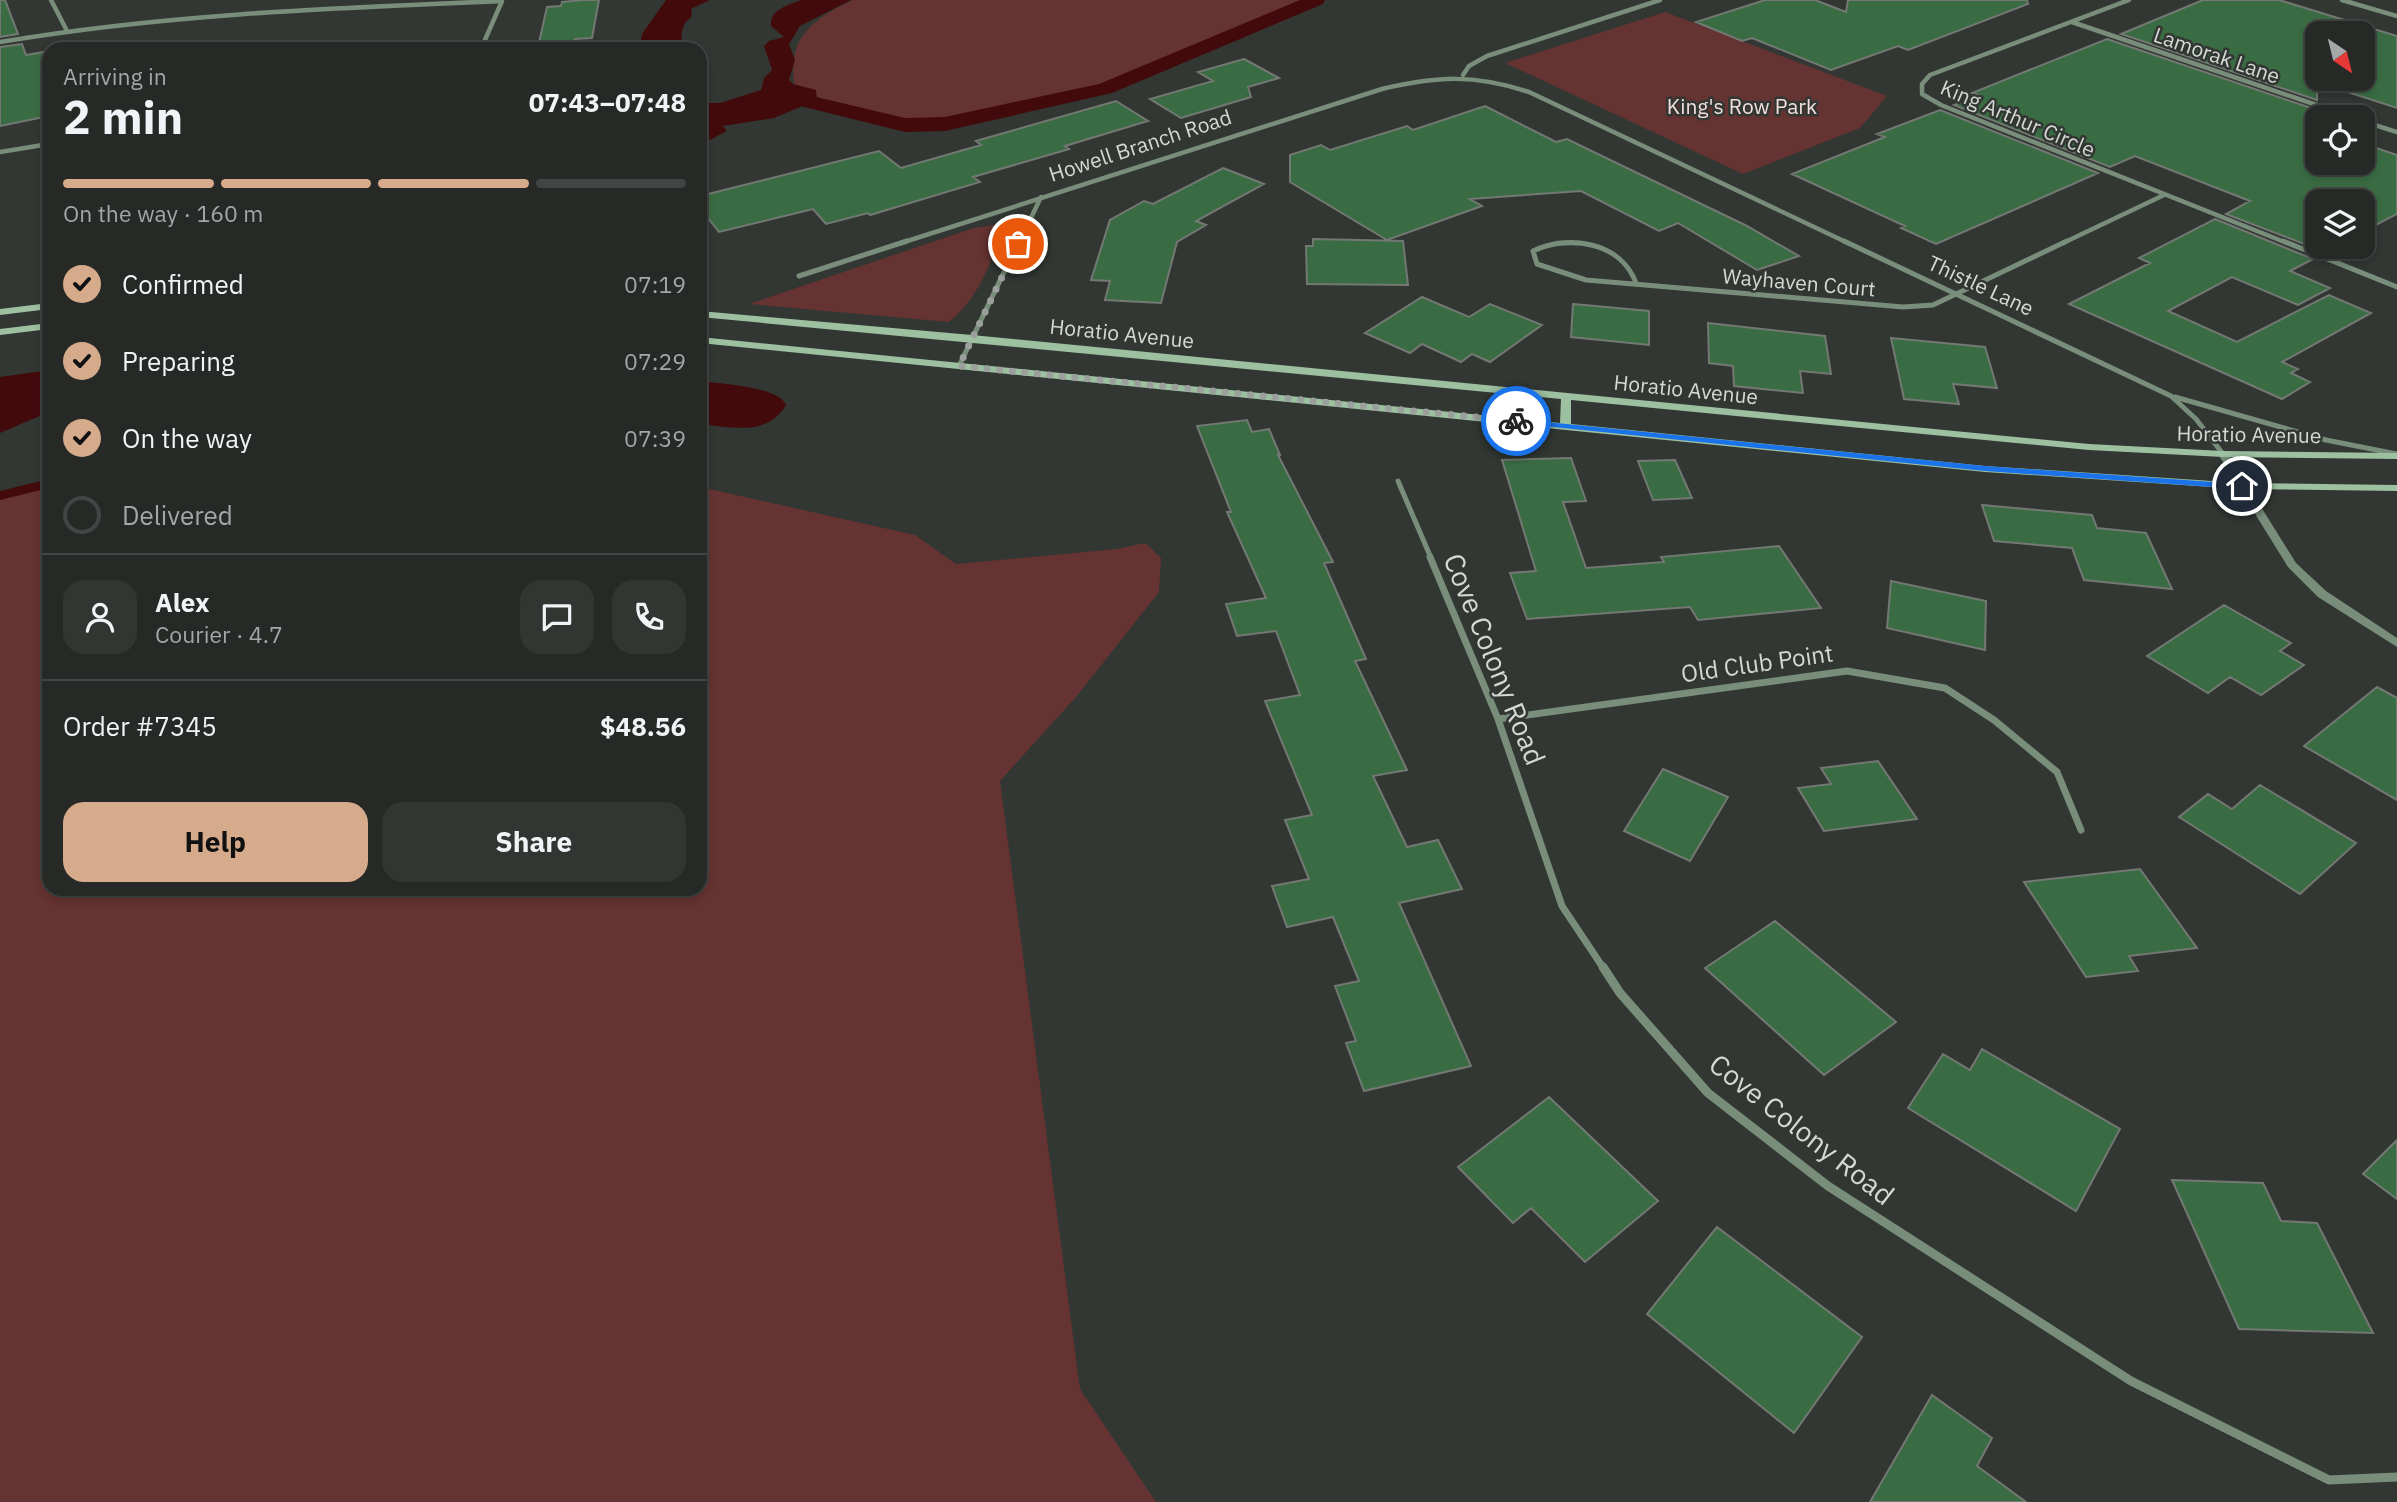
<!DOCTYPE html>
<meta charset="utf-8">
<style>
body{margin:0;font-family:"IBM Plex Sans",sans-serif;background:#323532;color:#f1f3f6;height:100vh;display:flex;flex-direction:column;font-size:26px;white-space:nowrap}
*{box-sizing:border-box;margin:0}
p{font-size:23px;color:#a4a6a7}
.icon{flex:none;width:38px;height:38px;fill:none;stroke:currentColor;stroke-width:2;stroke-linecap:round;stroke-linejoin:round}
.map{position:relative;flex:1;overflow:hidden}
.panel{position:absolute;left:42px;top:42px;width:665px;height:854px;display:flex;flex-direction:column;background:#262926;border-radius:21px;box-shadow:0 4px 10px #0003,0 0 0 2px #424543}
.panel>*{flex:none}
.needle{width:46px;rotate:145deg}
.fabs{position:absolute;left:2305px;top:21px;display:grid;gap:14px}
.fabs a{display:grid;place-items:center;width:70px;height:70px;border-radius:14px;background:#262926;box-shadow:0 4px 10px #0003,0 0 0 2px #424543;font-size:35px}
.pin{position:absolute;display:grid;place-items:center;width:60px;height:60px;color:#fff;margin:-30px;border:4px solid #fff;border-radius:50%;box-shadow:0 2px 7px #0007}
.courier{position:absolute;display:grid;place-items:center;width:70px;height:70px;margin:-35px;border:5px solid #1a73e8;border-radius:50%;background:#fff;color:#222;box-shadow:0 2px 9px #0007}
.summary em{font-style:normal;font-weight:700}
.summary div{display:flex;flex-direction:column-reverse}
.summary{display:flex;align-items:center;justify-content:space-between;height:119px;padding:0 21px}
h1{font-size:46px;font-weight:700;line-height:52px}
.bar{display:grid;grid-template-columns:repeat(4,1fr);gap:10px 7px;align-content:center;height:84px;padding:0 21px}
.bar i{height:9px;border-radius:5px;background:#424543}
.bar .current{background:#d6ab8b}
.bar p{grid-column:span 4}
.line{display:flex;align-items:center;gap:18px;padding:0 21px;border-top:2px solid #424543}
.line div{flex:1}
.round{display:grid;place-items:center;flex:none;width:74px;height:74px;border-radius:21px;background:#323532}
ol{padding:0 21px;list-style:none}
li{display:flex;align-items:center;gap:21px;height:77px}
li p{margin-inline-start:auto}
li .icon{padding:7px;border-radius:50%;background:#d6ab8b;color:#111;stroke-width:4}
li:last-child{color:#a4a6a7}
li i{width:38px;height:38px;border:4px solid #424543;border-radius:50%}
.button{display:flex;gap:14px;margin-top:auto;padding:14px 21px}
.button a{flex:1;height:80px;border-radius:21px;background:#d6ab8b;color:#111;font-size:28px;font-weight:700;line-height:80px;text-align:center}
.button a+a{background:#323532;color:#f1f3f6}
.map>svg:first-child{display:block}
.green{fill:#653331}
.water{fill:#430a0c}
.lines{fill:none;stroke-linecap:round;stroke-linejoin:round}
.canal{fill:#430a0c;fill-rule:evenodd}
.building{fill:#3a6c43;stroke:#737873;stroke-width:2;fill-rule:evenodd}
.minor-far3{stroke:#788e7b;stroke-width:4.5}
.minor-far2{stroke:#788e7b;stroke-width:5}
.minor-far1{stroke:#788e7b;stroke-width:7}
.minor{stroke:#788e7b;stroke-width:9}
.tertiary{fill:#788e7b;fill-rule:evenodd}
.secondary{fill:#9dc0a1;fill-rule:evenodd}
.route{fill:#1a73e8}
.done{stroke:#9ca09c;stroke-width:7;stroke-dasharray:0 12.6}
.labels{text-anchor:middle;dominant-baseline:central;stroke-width:5;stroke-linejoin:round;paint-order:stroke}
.far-street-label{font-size:21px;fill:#d5d8d5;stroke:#323733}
.far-park-label{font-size:21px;fill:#f2dedc;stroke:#323733}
.street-label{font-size:24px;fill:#d5d8d5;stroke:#323733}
.near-street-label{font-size:28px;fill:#d5d8d5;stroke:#323733}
</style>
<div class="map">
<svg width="2397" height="1502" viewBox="0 0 2397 1502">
<rect width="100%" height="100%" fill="#323733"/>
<path class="green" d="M853,0H1320L1106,89L935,126L796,92C784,41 810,20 853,0Z
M1665,12L1887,96L1860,128L1743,174L1505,63Z
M994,225L1002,234C988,267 978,299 949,322L749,304L974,228Z
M49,484V889H700V487L915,535L956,564L1117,549L1145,543L1161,558L1159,592L1076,697L1000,781L1080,1389L1156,1502H0V496Z"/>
<path class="water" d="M666,0H710L691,9L692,16C679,27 683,33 681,49H639L642,34Z
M801,0H851L800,26L789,44L795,60L789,80L793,84L816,90L817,100L774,118L723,126L727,131L700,145V103H720L761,90L764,78L772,70L764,46L769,41L784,37L771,26C770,9 787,6 801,0Z
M49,370V412L0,433V377Z
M700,381C720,384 778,386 786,405C767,437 731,427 700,424Z
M49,479V488L0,500V491Z"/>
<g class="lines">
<path class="canal" d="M1300,0H1325L1323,4L1112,93L945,131L905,132L780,101L700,133V118L778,88L905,118L945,117L1099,84Z"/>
</g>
<path class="building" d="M0,0H5L18,34L0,37Z
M582,0H599L592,38L575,39L574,44L538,47L547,7L561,6L562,2Z
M1765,0H1815L1846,12L1848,0H2027L2028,4L1908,50L1898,46L1831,70L1752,38L1742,41L1696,22Z
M2203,0H2279L2397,36V108L2317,82V100L2121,34ZM2317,33H2362V79H2317Z
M2107,39L2317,110V167L2325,163H2362V145L2365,144L2397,155V214L2362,232V201H2317V247H2336L2325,252L2226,214L2250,201L2135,156L2110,167L1954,105L1979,95L1972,93Z
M22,44L26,55L49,51V116L0,126V47Z
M1244,59L1279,78L1248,87L1251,97L1181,118L1150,99L1213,81L1198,72Z
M1116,101L1148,121L1065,146L1069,149L973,177L980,182L870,215L868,213L826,224L813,209L719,232L700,208V196L879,151L901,168L981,145L976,141Z
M1485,106L1556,142L1567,139L1747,226L1799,256L1757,270L1678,223L1659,231L1581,191L1470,199L1482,206L1387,240L1290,182V155L1321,145L1330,150L1407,126L1413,130Z
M1940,110L2098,173L1936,244L1901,228L1905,226L1792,174L1885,137L1877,134Z
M1223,168L1264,184L1196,221L1206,225L1177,242L1161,303L1105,300L1110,281L1091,280L1110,220L1144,201L1153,204Z
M2215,219L2313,259L2290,271L2330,288L2298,305L2232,277L2168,311L2237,342L2329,295L2371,313L2282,362L2298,369L2291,373L2310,382L2282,399L2069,304L2150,263L2139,258Z
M1313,239L1403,241L1408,285L1307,284L1306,246H1313Z
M1422,297L1469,317L1490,304L1542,325L1490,362L1472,354L1461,362L1422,344L1410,353L1365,333Z
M1573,304L1649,311V345L1571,337Z
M1708,323L1825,336L1831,374L1800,371L1803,393L1734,386L1733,366L1709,363Z
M1891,338L1985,347L1997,388L1953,384L1959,404L1904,399Z
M1247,420L1252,432L1269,429L1280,455H1278L1333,562L1324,563L1366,659L1355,661L1407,770L1373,776L1407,847L1438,840L1462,889L1399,903L1471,1066L1364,1091L1346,1043L1356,1041L1335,986L1359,981L1333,917L1287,927L1272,886L1309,879L1285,820L1312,815L1265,701L1300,695L1276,631L1237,636L1226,604L1266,598L1227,512H1231L1197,426Z
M1571,458L1586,501L1563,502L1586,568L1664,562L1661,557L1779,546L1821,608L1698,620L1690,607L1527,619L1510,573L1536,571L1502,460Z
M1675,460L1692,498L1653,500L1638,461Z
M1982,505L2092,515L2097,528L2146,533L2172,589L2084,580L2072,548L1994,541Z
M1891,581L1986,601L1985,650L1887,628Z
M2224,605L2291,643L2280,651L2304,665L2261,695L2230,677L2208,693L2147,656Z
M2377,687L2397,698V800L2304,746Z
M1878,761L1917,819L1824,831L1798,788L1831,784L1821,768Z
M1663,769L1728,797L1690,861L1624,831Z
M2260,785L2356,843L2300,894L2179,817L2208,794L2232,809Z
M2140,869L2197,948L2129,956L2138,971L2086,977L2024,882Z
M1775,921L1896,1022L1824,1075L1705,968Z
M1982,1049L2120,1129L2076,1211L1908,1108L1943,1054L1970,1070Z
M1549,1097L1658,1201L1585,1262L1531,1208L1513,1223L1458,1167Z
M2397,1140V1199L2363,1174Z
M2172,1180L2263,1183L2281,1221L2317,1223L2373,1333L2239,1329Z
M1717,1227L1862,1337L1794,1433L1647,1314Z
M1932,1395L1992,1438L1977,1466L2026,1502H1870Z"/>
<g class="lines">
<path class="minor-far3" d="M51,0L66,29
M2129,0L1930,75L1922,84V94L1941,105L2287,243
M2342,0L2397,16
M2072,22L2352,117
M0,42C166,14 334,8 502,1L481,49
M1463,75L1469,66L1487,56L1660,0
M2362,121L2397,132
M0,152L49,144
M901,243L1382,89C1438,76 1474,74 1529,92L1848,243
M1019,243L1041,197
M1557,243H1580
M2063,243L2164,195"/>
<path class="minor-far2" d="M1844,241L2171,396L2196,419L2223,454
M2283,241L2397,287
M799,276L907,241
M1636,283C1621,242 1569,234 1533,251L1537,264L1586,280L1903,307L1933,305L2067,241
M959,366L1019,241
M2175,397L2326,440L2397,454
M1398,481L1431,558"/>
<path class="minor-far1" d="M1430,557L1498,719L1562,906L1604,969
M1498,719L1847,671L1945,688L1994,720L2057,772L2081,830"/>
<path class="minor" d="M1603,967L1620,993L1708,1093L1828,1186L2131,1381L2329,1480L2397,1477"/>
<path class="tertiary" d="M2223,451L2228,454L2296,563L2326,591L2397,638V647L2318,597L2288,567L2218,454Z"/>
<path class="secondary" d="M49,303V309L0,315V309Z
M700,311L972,335L2089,444L2223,451L2397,453V459L2223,457L2089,450L1571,400V424L1985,466L2242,483L2397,485V491L2242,489L1985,472L700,343V337L1560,423L1561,399L700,317Z
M49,323V329L0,335V329Z"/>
</g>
<path class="route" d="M1516,419L1985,466L2242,484L2247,486L2242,489L1985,471L1513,423L1511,421Z"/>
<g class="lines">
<path class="done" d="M1018,244L959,366L1516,421"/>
</g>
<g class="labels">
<g class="far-street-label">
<text transform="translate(2217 55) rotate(19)">Lamorak Lane</text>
<text transform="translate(2018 118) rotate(23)">King Arthur Circle</text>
<text transform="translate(1140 145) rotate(-18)">Howell Branch Road</text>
<text transform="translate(1799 282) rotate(5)">Wayhaven Court</text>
<text transform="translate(1981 285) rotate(25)">Thistle Lane</text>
<text transform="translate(1122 333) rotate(6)">Horatio Avenue</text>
<text transform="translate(1686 389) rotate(6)">Horatio Avenue</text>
<text transform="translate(2249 434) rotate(1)">Horatio Avenue</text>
</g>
<g class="far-park-label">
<text x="1742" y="106">King's Row Park</text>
</g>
<g class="street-label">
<text transform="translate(1757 663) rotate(-8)">Old Club Point</text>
</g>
<g class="near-street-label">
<text transform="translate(1495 659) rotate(68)">Cove Colony Road</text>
<text transform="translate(1802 1129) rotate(38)">Cove Colony Road</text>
</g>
</g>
</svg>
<div class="fabs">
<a><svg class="needle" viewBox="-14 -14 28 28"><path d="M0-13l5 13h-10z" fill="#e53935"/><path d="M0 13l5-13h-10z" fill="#a4a6a7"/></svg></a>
<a><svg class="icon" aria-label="locate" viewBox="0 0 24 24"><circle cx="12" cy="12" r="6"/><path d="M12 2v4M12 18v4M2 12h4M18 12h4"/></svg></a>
<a><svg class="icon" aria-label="layers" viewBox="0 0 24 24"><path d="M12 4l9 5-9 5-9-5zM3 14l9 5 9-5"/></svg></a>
</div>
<div class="pin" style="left:1018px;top:244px;background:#ea580c"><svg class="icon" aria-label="bag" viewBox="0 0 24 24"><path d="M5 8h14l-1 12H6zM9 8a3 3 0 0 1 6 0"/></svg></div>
<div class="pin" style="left:2242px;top:486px;background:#1f2937"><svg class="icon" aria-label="home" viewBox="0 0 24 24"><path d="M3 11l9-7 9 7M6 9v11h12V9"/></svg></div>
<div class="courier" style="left:1516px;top:421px"><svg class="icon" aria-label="bike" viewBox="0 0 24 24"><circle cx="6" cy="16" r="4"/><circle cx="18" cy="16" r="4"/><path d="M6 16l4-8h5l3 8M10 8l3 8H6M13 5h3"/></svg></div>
<section class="panel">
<div class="summary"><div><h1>2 min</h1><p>Arriving in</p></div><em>07:43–07:48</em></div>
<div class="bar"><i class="current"></i><i class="current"></i><i class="current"></i><i></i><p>On the way · 160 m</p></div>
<ol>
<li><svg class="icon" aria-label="check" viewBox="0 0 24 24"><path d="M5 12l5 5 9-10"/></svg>Confirmed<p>07:19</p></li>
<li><svg class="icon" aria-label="check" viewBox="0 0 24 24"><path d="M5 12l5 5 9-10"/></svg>Preparing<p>07:29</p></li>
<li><svg class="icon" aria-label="check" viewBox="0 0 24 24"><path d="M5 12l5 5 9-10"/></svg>On the way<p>07:39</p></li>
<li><i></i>Delivered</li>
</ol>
<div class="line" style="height:126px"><a class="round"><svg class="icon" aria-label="person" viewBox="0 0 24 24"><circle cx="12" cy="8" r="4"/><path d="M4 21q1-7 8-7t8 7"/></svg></a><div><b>Alex</b><p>Courier · 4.7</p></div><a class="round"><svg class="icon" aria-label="chat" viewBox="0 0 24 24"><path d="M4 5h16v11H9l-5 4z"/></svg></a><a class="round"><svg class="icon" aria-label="phone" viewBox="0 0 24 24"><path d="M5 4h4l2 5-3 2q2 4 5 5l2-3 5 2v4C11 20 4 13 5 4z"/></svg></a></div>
<div class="line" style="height:91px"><div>Order #7345</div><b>$48.56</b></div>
<div class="button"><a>Help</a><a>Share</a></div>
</section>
</div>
